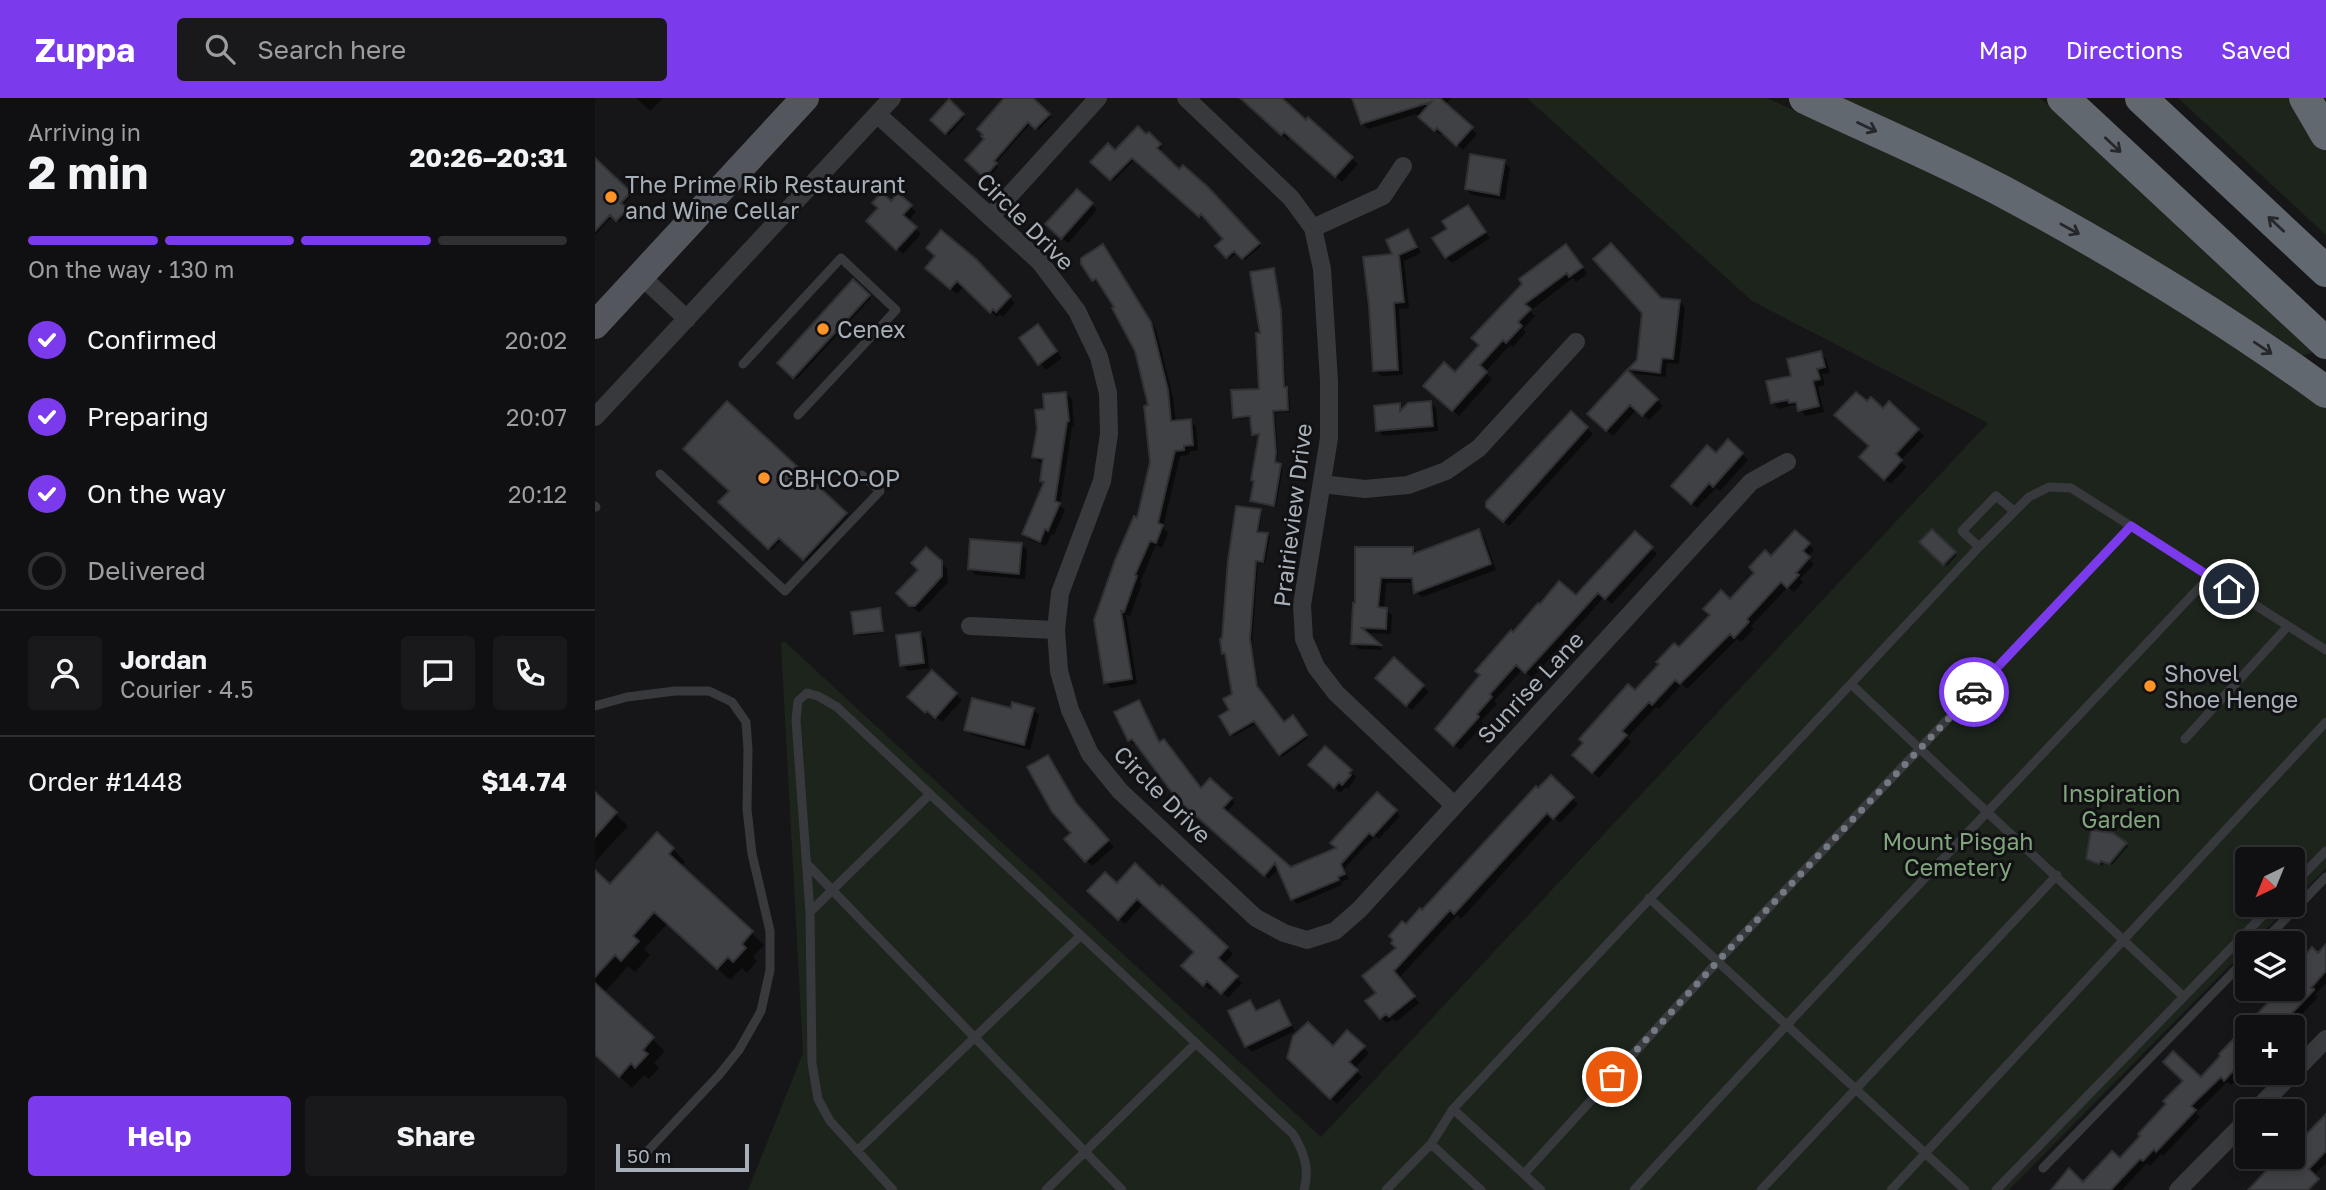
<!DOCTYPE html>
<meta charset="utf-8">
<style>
body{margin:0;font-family:"Golos Text",sans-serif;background:#19191b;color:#f1f3f6;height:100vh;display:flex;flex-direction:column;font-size:26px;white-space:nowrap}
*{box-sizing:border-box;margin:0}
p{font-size:23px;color:#9c9d9f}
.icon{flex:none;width:38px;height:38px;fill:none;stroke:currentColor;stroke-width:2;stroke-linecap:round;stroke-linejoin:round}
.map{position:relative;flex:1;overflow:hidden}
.details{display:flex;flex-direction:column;background:#101012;width:595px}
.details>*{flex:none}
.needle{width:46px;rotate:223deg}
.controls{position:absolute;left:1640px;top:749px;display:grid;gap:14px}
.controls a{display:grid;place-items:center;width:70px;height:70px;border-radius:7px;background:#101012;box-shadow:0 4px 10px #0003,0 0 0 2px #303032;font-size:35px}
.scale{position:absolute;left:21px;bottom:18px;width:133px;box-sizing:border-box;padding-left:7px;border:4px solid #a7b0b9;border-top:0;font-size:19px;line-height:24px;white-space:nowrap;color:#a7b0b9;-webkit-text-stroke:5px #111113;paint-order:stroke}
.pin{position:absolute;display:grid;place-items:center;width:60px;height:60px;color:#fff;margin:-30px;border:4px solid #fff;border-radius:50%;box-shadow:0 2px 7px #0007}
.courier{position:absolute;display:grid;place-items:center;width:70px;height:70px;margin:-35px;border:5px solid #7c3aed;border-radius:50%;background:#fff;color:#222;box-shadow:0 2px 9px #0007}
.summary em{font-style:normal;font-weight:700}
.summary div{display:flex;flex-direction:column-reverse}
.summary{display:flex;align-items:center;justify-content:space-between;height:119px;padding:0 28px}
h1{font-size:46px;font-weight:700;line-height:52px}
.bar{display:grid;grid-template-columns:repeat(4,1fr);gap:10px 7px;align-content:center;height:84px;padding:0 28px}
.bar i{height:9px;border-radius:5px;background:#303032}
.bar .active{background:#7c3aed}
.bar p{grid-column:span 4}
.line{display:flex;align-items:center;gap:18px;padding:0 28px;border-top:2px solid #303032}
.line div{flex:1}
.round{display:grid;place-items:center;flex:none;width:74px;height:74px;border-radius:7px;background:#19191b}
ol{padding:0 28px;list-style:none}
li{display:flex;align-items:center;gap:21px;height:77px}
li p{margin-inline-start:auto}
li .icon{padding:7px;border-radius:50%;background:#7c3aed;color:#fff;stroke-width:4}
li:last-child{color:#9c9d9f}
li i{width:38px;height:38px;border:4px solid #303032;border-radius:50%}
.cta{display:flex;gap:14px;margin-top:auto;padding:14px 28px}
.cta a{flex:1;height:80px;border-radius:7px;background:#7c3aed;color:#fff;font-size:28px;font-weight:700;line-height:80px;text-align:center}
.cta a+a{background:#19191b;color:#f1f3f6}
header{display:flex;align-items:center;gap:42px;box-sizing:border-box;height:98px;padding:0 35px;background:#7c3aed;color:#fff}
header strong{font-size:33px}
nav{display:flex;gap:38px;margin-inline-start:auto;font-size:24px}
.search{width:490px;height:63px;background:#19191b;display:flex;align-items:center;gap:18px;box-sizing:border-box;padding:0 24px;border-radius:7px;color:#9c9d9f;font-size:26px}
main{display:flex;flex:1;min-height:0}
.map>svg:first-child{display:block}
.green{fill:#1c241c}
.shadow{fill:#0007}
.building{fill:#404145;stroke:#303134;stroke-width:2}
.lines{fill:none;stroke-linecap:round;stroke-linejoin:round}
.lane{stroke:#37393d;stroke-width:9}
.street{stroke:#37393d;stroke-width:18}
.primary{stroke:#53565d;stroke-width:28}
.highway{stroke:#62686f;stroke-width:32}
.oneway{stroke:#25272a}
.done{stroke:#747a81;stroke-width:7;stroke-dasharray:0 12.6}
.route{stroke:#7c3aed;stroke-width:9}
.poi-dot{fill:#fd9329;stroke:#111113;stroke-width:2.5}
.labels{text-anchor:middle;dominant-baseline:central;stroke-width:6;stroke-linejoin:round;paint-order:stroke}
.poi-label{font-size:23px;fill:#a7b0b9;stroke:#111113;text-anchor:start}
.street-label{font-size:23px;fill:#a7b0b9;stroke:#111113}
.park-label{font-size:23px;fill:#81a57d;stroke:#111113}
</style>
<header>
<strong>Zuppa</strong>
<div class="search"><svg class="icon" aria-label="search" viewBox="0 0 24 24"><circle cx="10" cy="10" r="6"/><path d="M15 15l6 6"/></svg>Search here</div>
<nav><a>Map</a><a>Directions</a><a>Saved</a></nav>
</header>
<main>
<section class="details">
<div class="summary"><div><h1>2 min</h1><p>Arriving in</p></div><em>20:26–20:31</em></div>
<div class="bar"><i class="active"></i><i class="active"></i><i class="active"></i><i></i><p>On the way · 130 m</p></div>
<ol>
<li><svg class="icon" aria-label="check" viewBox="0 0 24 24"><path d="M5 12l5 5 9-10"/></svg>Confirmed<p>20:02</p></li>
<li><svg class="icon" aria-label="check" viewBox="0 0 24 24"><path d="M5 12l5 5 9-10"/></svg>Preparing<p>20:07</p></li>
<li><svg class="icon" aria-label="check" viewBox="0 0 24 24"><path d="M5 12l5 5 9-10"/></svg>On the way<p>20:12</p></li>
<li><i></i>Delivered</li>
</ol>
<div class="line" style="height:126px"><a class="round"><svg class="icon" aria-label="person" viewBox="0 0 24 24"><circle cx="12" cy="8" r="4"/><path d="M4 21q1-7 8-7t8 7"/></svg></a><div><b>Jordan</b><p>Courier · 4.5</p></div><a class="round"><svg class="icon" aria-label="chat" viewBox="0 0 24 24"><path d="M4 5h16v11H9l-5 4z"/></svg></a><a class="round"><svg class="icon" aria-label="phone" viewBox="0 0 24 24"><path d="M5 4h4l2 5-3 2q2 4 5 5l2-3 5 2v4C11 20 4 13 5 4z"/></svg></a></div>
<div class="line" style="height:91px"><div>Order #1448</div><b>$14.74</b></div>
<div class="cta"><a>Help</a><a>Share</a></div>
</section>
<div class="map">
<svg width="1731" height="1092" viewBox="0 0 1731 1092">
<rect width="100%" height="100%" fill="#161618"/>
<path class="green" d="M932,0H1172L1414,110L1567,198L1731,309V770L1698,804V761H1652V807H1695L1657,845H1652V850L1414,1092H153L208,955L186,546L189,543L726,1039L1393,325L1157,203Z
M1234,0H1445L1720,254L1703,259Z
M1583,0H1696L1731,52V137Z"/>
<path class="shadow" d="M41,0H68L55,13Z
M409,0H435L456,19L444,32L436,25L400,66L403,69L392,81L372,62L391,41L410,2Z
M654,0H684L763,66L747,84L696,39L693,42L657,9Z
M768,0H856L850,7L882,36L868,52L848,34L846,37L821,16L773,31L767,25Z
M354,4L370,19L354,37L337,22Z
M554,36L567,49L563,54L585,74L612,90L666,148L650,162L643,154L635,161L623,148L631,141L610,117L607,120L540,61L519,83L498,64L521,55Z
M0,63L37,97L27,108L34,114L25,124L18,118L0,137Z
M909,64L915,70L910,102L877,97L871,91Z
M303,97L321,114L313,123L326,136L308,156L273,123Z
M497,106L502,112L473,145L452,126Z
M873,109L895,140L857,165L851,159L854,131Z
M813,133L818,139L826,155L809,163L814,210L804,211L808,277L786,278L780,272L800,157Z
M508,149L514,154L561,231L578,300L581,325L595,323L601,329L603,352L594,354V357L585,358L568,429L573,435L567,450L561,447L545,484L547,486L535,518L531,517L542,586L516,590L510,584L557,365L556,309L541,252L521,210L507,187L505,188L499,182L486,163Z
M977,154L992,176L981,184L978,180L935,213L940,218L928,231L931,234L918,249L915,247L890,274L897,281L864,318L836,293L860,276Z
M379,163L420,205L408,219L405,216L402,219L369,188L362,196L338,176Z
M678,172L681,175L687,217L691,291L694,293L695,314L680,315L683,358L681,367L688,370L681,409L660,405L657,403L661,385L658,382L666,338H661L658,336L657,320L642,321L640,319L665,292L667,236Z
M258,184L276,200L202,281L184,265Z
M1066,202L1084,203L1090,209L1084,266L1072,265L1071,279L1041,276L1036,271L1043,263Z
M448,234L467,260L451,272L426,240Z
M1225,255L1231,261L1235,275L1227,276L1230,287L1223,289L1229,314L1210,318L1204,310L1198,307L1184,311L1178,305L1198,279Z
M1032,275L1068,308L1054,322L1042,311L1018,338L994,315Z
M471,296L477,301L479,329H477L465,408L470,412L459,437L456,436L451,448L435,442L429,436L450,386L447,383L450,365H445L439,359L451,313Z
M835,304L841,310L843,333L788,338L783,332L804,307L809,312Z
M1294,305L1329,338L1305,363L1312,369L1295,386L1266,359L1276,348L1272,306L1288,312Z
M132,306L253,418L211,463L187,441L177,452L125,404L136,393Z
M976,315L998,336L914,428L897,413Z
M1147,356L1153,362L1125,393L1121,390L1102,410L1084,394L1121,358Z
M665,413L667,415L664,436L675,439L670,466L663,465L657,544L664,592L689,626L700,622L713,640L687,659L662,625L639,638L636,636L638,597L631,557L629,555Z
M883,433L889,439L901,472L827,499L821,494L819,485H791L789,511L797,517L796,536L770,535L788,552L764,551L758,546L762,507L761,451H818L823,456Z
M1337,433L1362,457L1352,468L1327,444Z
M1201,434L1219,452L1212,459L1219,466L1205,481L1208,484L1199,494L1193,489L1156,528L1159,531L1146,544L1142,541L1092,591L1087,586L1064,611L1061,609L1032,640L1036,644L1004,680L979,657L1040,594L1135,503Z
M1040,435L1062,456L1017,506L1009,499L937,580L928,571L899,603L902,606L886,623L889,626L865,652L848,637L918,536L945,509L981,499Z
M426,446L432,452L430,481L381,477L375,471Z
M332,451L352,471L353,484L324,515L304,495L325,472Z
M284,512L287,515L289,535L263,538L260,535Z
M325,535L331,541L334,570L313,573L307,567Z
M799,562L834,594L817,612L783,580Z
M337,575L367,602L347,624L339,617L337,620L315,599Z
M544,604L548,608L565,645L606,692L615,682L640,705L631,715L696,771L744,751L783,696L805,718L784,741L780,738L749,771L754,781L746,784L747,787L702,806L698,801L684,770L674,781L588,704L542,645L539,647L534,642Z
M438,611L444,617L435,652L377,637L371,631L417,612Z
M730,650L761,679L753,691L751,689L745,695L715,667Z
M453,659L459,665L486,713L519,749L497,768L471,741L478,735Z
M956,680L983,706L965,725L959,719L866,821L862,817L804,880L824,905L801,924L798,921L792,925L786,920L783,895L804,850L811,829L827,814Z
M3,699L33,728L0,764V702Z
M1531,746L1533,748L1517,767L1509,764L1507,768L1496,763Z
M78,751L90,764L85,769L169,847L158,859L162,863L152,875L147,870L135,882L73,825L49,851L55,857L40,874L33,868L9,895L70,953L59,965L64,970L54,981L49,977L37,990L0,956V775L15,788Z
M522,787L565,791L567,790L638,856L628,867L647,885L633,900L619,887L615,892L589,868L601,855L549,805L530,826L495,793Z
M1731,849V885L1720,897L1723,899L1695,929H1652V975L1649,978L1647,976L1636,987L1632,984L1601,1015L1605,1019L1568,1058L1566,1056L1555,1068L1552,1065L1527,1092H1458L1488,1087L1525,1063L1606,982L1650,929L1689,891H1698V873L1717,852L1723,857Z
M654,904L663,914L683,904L689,910L700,933L657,954L651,948Z
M753,935L774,955L759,971L767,979L742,1006L694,960L738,950Z
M1731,1016V1065L1704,1092H1654L1687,1059H1698V1053Z"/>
<path class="building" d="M409,0H438L455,16L440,31L433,24L399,63L402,65L389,80L370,62L389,41L386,38L388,37L382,31Z
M645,0H687L711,22L713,19L758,59L740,79L689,34L686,37Z
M757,0H845L878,29L861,48L842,30L839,33L823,19L836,4L766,26Z
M354,1L369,16L350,36L335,22Z
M543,28L551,36L554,34L566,46L562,50L584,71L588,67L613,89L665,145L647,161L639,153L631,160L620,148L628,141L606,116L604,119L537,60L515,82L495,64L513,45L520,52Z
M875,56L910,62L904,97L870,91Z
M0,60L36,94L26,105L33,111L21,123L15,117L0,133Z
M482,91L498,105L466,141L450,126Z
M287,94L296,103L303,95L317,107L308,117L322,129L301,152L271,123L283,110L277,105Z
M873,107L891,134L850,160L837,140L852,131L847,123Z
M813,131L822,149L804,157L809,204L799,205L803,272L778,273L774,208L768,159L797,156L791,142Z
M346,132L381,161L416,198L401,214L398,211L395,215L362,183L355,191L330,170L340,158L331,150Z
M1016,145L1066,200L1085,202L1078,261L1067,260L1065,275L1033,271L1042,262L1047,215L998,161Z
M508,146L556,224L573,292L576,323L596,321L598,347L589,348V352L580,353L563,425L568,427L561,445L555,443L540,477L542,478L529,514L526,513L537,581L509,585L499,522L520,462L539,418L542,420L555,364L549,308L553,307L540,253L517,210L519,209L501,181L497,183L486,166V160Z
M971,146L988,169L974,179L972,175L930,206L936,211L923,224L927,228L911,245L908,242L885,267L892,274L857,313L828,288L849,264L860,274L884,247L876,240L927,186L924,181Z
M679,170L686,213L689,289H692L693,312L678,313L681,355L680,364L686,366L679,408L655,403L659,383L656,382L664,336L657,337L655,318L638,320L636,292L664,291L661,235H665L655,174Z
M258,181L275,197L198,280L182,265Z
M443,226L462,253L443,267L424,240Z
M1226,253L1230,269L1222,271L1225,281L1218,283L1224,308L1203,313L1201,304L1194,305L1193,302L1176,305L1171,283L1196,278L1192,261Z
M1032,272L1063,301L1047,318L1035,307L1011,333L992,316Z
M471,294L474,323L472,324L460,403L465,405L453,433L450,431L445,444L427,436L449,384L445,383L448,361L437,359L442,331L440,312L449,311L448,296Z
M1261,294L1272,303L1276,299L1288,310L1294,303L1324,331L1301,356L1307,362L1289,382L1264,359L1274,348L1239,317Z
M132,303L252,415L208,462L184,440L173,451L123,404L134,393L88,351Z
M836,303L838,328L781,333L779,308L805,305V313L813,305Z
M976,313L993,329L908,424L891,409V404Z
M1133,341L1148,355L1118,389L1114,385L1096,406L1076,388L1112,347L1121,355Z
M641,408L666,411L662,434L673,435L668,464L661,463L655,541L662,588L689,624L698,617L712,637L684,657L659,623L635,637L624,618L634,612L628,601L637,596L630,555L627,556L625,541L627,540L633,462Z
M884,431L896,466L819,495L817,480H786L783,509L792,510L791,531L767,530L786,547L756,546L758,505H760V449H818V456Z
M1337,431L1361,454L1348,467L1324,444Z
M1200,432L1215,445L1208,453L1215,459L1201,475L1204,477L1192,490L1186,484L1152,521L1154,524L1139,540L1135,536L1085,586L1080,582L1057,607L1054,604L1027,633L1032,637L997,675L977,657L988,645L984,641L1033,586L1040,592L1064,566L1061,564L1079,545L1084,549L1115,517L1108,511L1126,492L1135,501L1159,475L1154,469L1170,452L1176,458Z
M1040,433L1058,449L1010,501L1003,495L930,575L921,567L895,596L897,599L882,616L884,619L858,648L840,631L885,577L880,573L916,532L918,534L943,505L945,506L964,483L981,497Z
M375,441L427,445L424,476L373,471Z
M331,449L347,463V478L320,508H314L301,495L323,472L316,465Z
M285,510L288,533L259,536L256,514Z
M325,534L329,565L305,568L301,537Z
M799,559L829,587L811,608L780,580Z
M337,572L362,595L340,620L332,613L330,615L312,599Z
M377,600L416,610L417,604L439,610L429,647L369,632Z
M544,602L564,644L569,641L606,690L615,680L637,700L628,710L696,769L741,750L735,745L782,694L802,712L778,738L774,735L746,766L750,776L743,779L744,782L696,802L680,765L669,778L582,701L537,641L533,643L519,614Z
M730,648L757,672L754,675L756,677L747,687L744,684L739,690L713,667Z
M453,657L481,705L514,742L490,764L469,741L476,735L457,714L432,669Z
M956,677L979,699L958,721L952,715L859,816L855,812L799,873L820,898L794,919L791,916L785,921L770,903L781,895L767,878L801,850L796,845L798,842L794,838L807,823L811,826L825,810L827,812L941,688L943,690Z
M0,694L22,714L0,739Z
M1496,732L1518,735L1532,745L1514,766L1506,763L1504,766L1491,761Z
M62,734L79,750L74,756L158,833L147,846L151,850L138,864L133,859L122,871L59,814L38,838L44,843L26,863L20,857L0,879V772L15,786Z
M540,765L565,789L567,787L633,849L623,860L643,878L626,896L612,883L608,888L586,868L599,854L542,801L523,822L492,793L510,774L522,785Z
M1731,846V873L1716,890L1719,891V892L1684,929H1652V963L1642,974L1640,971L1629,983L1626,979L1596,1008L1601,1012L1561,1054L1559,1051L1548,1063L1545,1061L1516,1092H1456L1474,1070L1488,1084L1517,1053L1525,1060L1545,1038L1543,1036L1571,1006L1568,1003L1588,983L1568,964L1578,953L1606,979L1625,958L1624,956L1686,891H1698V870L1717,849L1723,855Z
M0,885L59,939L48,952L53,956L40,970L36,965L24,979L0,957Z
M655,902L661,913L684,902L696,927L650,949L633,913Z
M713,924L738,948L752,932L770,948L754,964L763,972L735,1001L692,960L698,938Z
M1731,1016V1053L1714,1071L1724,1081L1713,1092H1653L1684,1059H1698V1050Z"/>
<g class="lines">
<path class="lane" d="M148,266L246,160L301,212L203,317
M65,376L190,493L285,393L267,377
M0,408L1,409
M1384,449L1367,433L1401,398L1419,413
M1256,586L1588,898
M0,608L32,599L80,593H114L137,604L151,624L153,651L152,711L157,756L175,833V872L166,913L144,952L124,977L48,1058
M1590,641L1693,528
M212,766L527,1092
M1698,787L1731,753
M1054,800L1370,1092
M215,814L334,697
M1667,845L1731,779
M858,1011L946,1092
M836,1046L886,1092
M262,1053L485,838
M1448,1070L1652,860
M929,1076L1123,863L1536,428
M298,1092L235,1023L223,1001L217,965L215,814L201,622L203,603L212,595L223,598L242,609L698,1036C709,1054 715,1071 709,1092
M451,1092L600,946
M791,1092L836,1046L858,1011L1384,449L1434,399L1454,389L1476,390L1731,552
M1039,1092C1228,885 1423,683 1615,478
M1166,1092L1462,777
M1296,1092L1731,624
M1401,1092L1678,807"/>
<path class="street" d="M591,0L696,100L718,130L727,171L734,283V340L707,507L709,541L721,569L741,595L859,707
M282,16L445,164L482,213L504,259L513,295L514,336L507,383L465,495L461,532L464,573L475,612L495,656L525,693L661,820L689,835L712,842L740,833L765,811L1156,384L1192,364
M395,119L503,0
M718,130L788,98L808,68
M46,178L92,221
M0,319L297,0
M727,386L770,391L813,387L851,373L884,350L981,244
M375,528L461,532
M1660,1013L1731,941
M1583,1092L1652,1022"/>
<path class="primary" d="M0,227L210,0"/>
<path class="highway" d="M1210,0C1275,31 1343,59 1407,93C1519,153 1628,219 1731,294
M1468,0L1731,245
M1546,0L1731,173
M1710,0L1731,36"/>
</g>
<defs><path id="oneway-shaft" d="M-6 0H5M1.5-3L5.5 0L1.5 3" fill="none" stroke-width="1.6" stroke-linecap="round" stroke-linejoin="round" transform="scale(1.75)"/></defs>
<g class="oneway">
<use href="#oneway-shaft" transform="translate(1272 29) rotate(25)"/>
<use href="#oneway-shaft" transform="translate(1518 47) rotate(43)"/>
<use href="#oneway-shaft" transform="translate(1681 126) rotate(-137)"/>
<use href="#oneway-shaft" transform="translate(1475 131) rotate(29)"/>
<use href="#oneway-shaft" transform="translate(1668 250) rotate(34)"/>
</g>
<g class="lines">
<path class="done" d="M1017,979L1123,863L1379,594"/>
<path class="route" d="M1379,594L1536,428L1634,491"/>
</g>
<g class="poi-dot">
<circle cx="16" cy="99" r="7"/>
<circle cx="228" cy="231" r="7"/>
<circle cx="169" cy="380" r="7"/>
<circle cx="1555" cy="588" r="7"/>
</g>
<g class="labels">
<g class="poi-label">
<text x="30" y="86">The Prime Rib Restaurant<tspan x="30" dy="26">and Wine Cellar</tspan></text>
<text x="242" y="231">Cenex</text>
<text x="183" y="380">CBHCO-OP</text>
<text x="1569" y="575">Shovel<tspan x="1569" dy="26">Shoe Henge</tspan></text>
</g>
<g class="street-label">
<text transform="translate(431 123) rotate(45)">Circle Drive</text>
<text transform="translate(697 417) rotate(-83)">Prairieview Drive</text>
<text transform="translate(935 589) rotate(-47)">Sunrise Lane</text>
<text transform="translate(568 696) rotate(45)">Circle Drive</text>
</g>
<g class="park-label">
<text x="1526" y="695">Inspiration<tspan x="1526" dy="26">Garden</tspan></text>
<text x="1363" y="743">Mount Pisgah<tspan x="1363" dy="26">Cemetery</tspan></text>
</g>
</g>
</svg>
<div class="controls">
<a><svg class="needle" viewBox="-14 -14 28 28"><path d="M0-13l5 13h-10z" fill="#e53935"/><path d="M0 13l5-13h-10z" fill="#9c9d9f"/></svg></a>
<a><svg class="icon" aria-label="layers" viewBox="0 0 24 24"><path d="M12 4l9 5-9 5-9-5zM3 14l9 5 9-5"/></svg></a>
<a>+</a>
<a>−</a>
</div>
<div class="scale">50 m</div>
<div class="pin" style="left:1017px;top:979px;background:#ea580c"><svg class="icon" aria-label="bag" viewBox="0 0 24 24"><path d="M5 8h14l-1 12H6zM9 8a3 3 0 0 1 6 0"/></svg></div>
<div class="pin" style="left:1634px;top:491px;background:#1f2937"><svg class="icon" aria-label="home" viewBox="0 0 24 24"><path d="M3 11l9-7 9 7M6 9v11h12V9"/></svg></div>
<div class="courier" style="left:1379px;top:594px"><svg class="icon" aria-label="car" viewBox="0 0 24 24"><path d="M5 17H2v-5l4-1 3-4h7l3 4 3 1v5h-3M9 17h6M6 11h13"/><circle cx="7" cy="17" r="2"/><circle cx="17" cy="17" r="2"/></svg></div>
</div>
</main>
